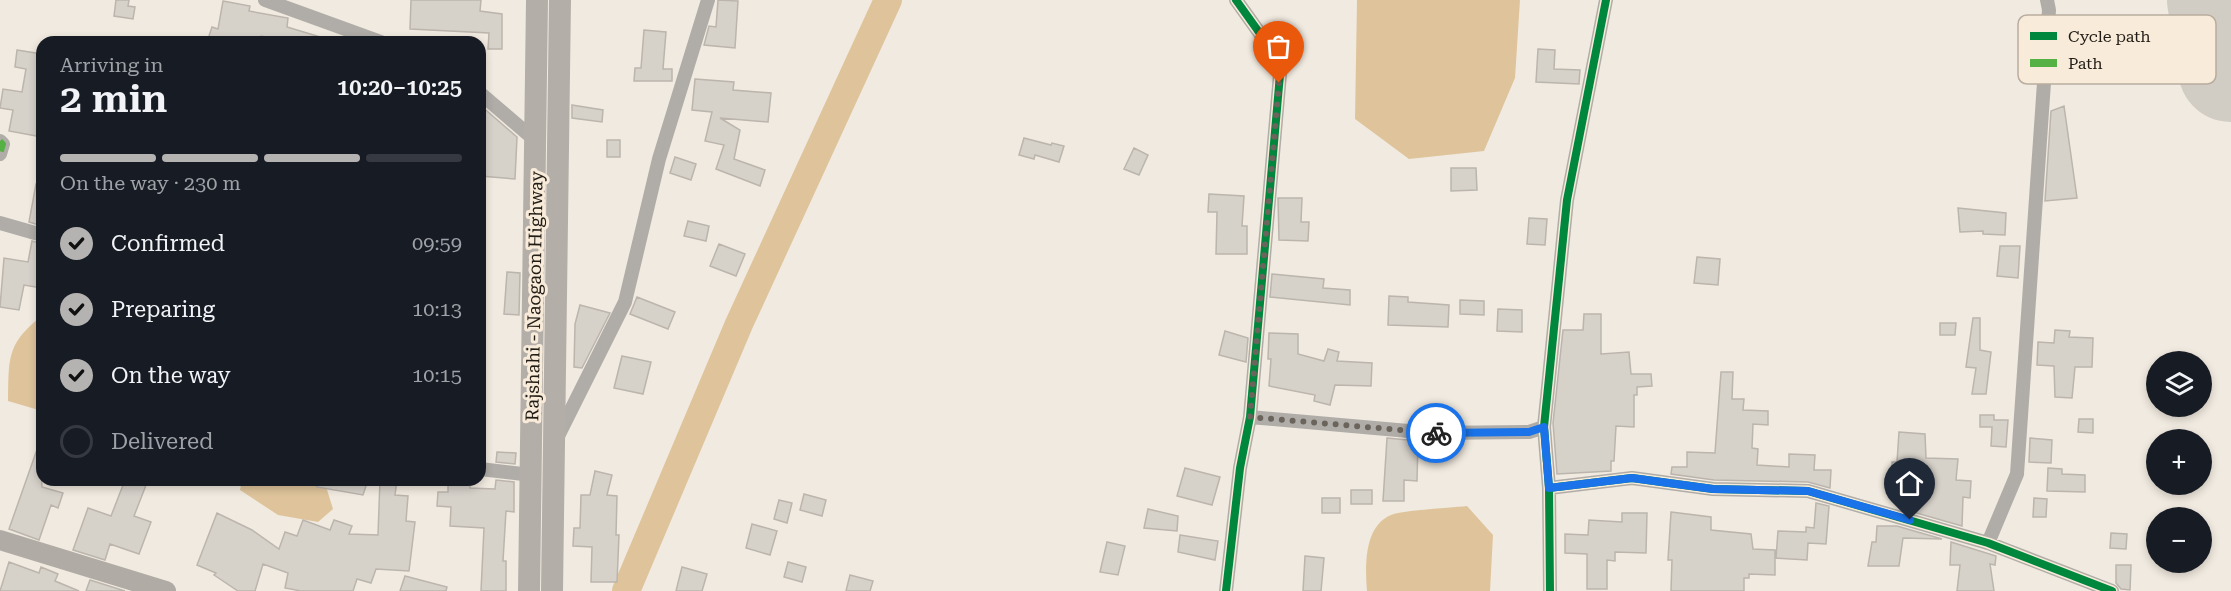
<!DOCTYPE html>
<meta charset="utf-8">
<style>
body{margin:0;font-family:"Roboto Serif",serif;background:#20242c;color:#f1f3f6;height:100vh;display:flex;flex-direction:column;font-size:22px;white-space:nowrap}
*{box-sizing:border-box;margin:0}
p{font-size:20px;color:#9ea1a6}
.icon{flex:none;width:33px;height:33px;fill:none;stroke:currentColor;stroke-width:2;stroke-linecap:round;stroke-linejoin:round}
.map{position:relative;flex:1;overflow:hidden}
.details{position:absolute;left:36px;top:36px;width:450px;height:450px;display:flex;flex-direction:column;background:#171b24;border-radius:18px;box-shadow:0 3px 9px #0003}
.details>*{flex:none}
.fabs{position:absolute;left:2146px;top:351px;display:grid;gap:12px}
.fabs a{display:grid;place-items:center;width:66px;height:66px;border-radius:50%;background:#171b24;box-shadow:0 3px 9px #0003;font-size:30px}
.pin{position:absolute;display:grid;place-items:center;width:51px;height:51px;color:#fff;margin:-62px -26px;border-radius:50% 50% 50% 0;rotate:-45deg;box-shadow:0 0 6px #0007}
.pin .icon{rotate:45deg}
.courier{position:absolute;display:grid;place-items:center;width:60px;height:60px;margin:-30px;border:4px solid #1a73e8;border-radius:50%;background:#fff;color:#222;box-shadow:0 2px 8px #0007}
.summary em{font-style:normal;font-weight:600}
.summary div{display:flex;flex-direction:column-reverse}
.summary{display:flex;align-items:center;justify-content:space-between;height:102px;padding:0 24px}
h1{font-size:39px;font-weight:600;line-height:45px}
.bar{display:grid;grid-template-columns:repeat(4,1fr);gap:9px 6px;align-content:center;height:72px;padding:0 24px}
.bar i{height:8px;border-radius:4px;background:#363941}
.bar .selected{background:#b4b3b1}
.bar p{grid-column:span 4}
ol{padding:0 24px;list-style:none}
li{display:flex;align-items:center;gap:18px;height:66px}
li p{margin-inline-start:auto}
li .icon{padding:6px;border-radius:50%;background:#b4b3b1;color:#111;stroke-width:4}
li:last-child{color:#9ea1a6}
li i{width:33px;height:33px;border:3px solid #363941;border-radius:50%}
.map>svg:first-child{display:block}
.water{fill:#dfc49b}
.lines{fill:none;stroke-linecap:round;stroke-linejoin:round}
.river{stroke:#dfc49b;stroke-width:28}
.runway{stroke:#d1ccc4;stroke-width:106}
.building{fill:#d6d1c9;stroke:#bbb5ad;stroke-width:1.5}
.street{stroke:#b0ada8;stroke-width:14}
.secondary{stroke:#b0aba5;stroke-width:20}
.primary{stroke:#b4aea9;stroke-width:22}
.quiet{stroke:#55b144;stroke-width:6;stroke-dasharray:12 6;stroke-linecap:butt}
.cycleway-casing{stroke:#f8ebd9;stroke-width:11}
.cycleway{stroke:#00873e;stroke-width:8}
.done{stroke:#6a645c;stroke-width:6;stroke-dasharray:0 10.8}
.route{stroke:#1a73e8;stroke-width:8}
.labels{text-anchor:middle;dominant-baseline:central;stroke-width:6;stroke-linejoin:round;paint-order:stroke}
.street-label{font-size:18px;fill:#211c15;stroke:#f8ebd9}
.key{fill:#f8ebd9;stroke:#b8ad9e;stroke-width:1.5}
.key-label{font-size:16px;fill:#211c15}
</style>
<div class="map">
<svg width="2231" height="591" viewBox="0 0 2231 591">
<rect width="100%" height="100%" fill="#f1eae0"/>
<path class="water" d="M1357,0H1520L1515,78L1484,151L1409,159L1355,119Z
M39,318H42V411L8,401C9,360 6,345 39,318Z
M242,480H324L333,509L318,522L278,515L240,490Z
M1467,506L1493,535L1490,591H1367C1365,566 1364,526 1391,515C1402,510 1451,508 1467,506Z"/>
<g class="lines">
<path class="river" d="M626,591L739,324L888,0"/>
<path class="runway" d="M2220,0L2231,69"/>
</g>
<path class="building" d="M116,0H129L128,6L135,7L133,19L114,16Z
M411,0H481L480,11L502,14V49H488L489,33L410,29Z
M718,0L738,1L735,48L704,45L709,26L716,27Z
M223,1L250,6L249,11L288,18L287,27L327,39L326,42H296L261,36L259,42H207L212,27L218,29Z
M644,30L666,32L663,69H672V81H634L635,68H641Z
M1538,49L1555,50L1554,69L1580,70L1579,84L1536,82Z
M17,50L42,54V137L9,131L13,110L0,108L3,89L22,92L26,69L15,67Z
M695,79L734,82L733,90L771,93L768,122L720,118L740,130L734,159L765,170L760,186L716,169L724,145L705,141L712,112L692,110Z
M480,105L517,137L515,179L480,176Z
M572,105L603,110L602,122L572,118Z
M2064,106L2077,198L2045,201L2051,111Z
M1024,138L1051,145L1052,143L1064,146L1059,162L1035,155L1034,159L1019,155Z
M607,140H620V157H607Z
M1134,148L1148,155L1139,175L1124,169Z
M675,157L696,164L691,180L670,173Z
M1451,168H1476L1477,190L1451,191Z
M36,184H42V226L29,222Z
M1209,194L1244,196L1242,226H1247V254H1216L1217,212H1208Z
M1278,198H1302L1301,222H1309L1308,241L1279,240Z
M1958,208L2006,213L2005,235L1983,234V231L1960,232Z
M1529,218L1547,219L1545,245L1527,244Z
M688,221L709,226L706,241L684,236Z
M32,241L42,244V288L24,285L19,310L0,307L4,258L28,262Z
M719,244L745,254L736,276L710,266Z
M2000,246H2020L2018,278L1997,276Z
M1697,257L1720,259L1718,285L1694,283Z
M507,272L520,273L519,315L504,314Z
M1272,274L1324,279L1323,288L1350,290V305L1270,297Z
M1389,296L1408,297V302L1449,305L1448,327L1388,325Z
M637,297L675,312L668,329L630,314Z
M1460,300L1484,301V315L1460,314Z
M580,305L610,313L582,368L574,367L575,324Z
M1498,309L1522,310V332L1497,331Z
M1584,314H1601V354L1629,352L1631,374H1651L1652,386L1637,387V395H1634V427L1616,426L1614,461H1611V471L1557,474L1553,423L1563,330H1583Z
M1973,318H1980V350L1991,352L1986,394H1972L1976,368L1966,367Z
M1940,323H1956L1955,335H1940Z
M2055,330L2070,331L2069,337L2093,338L2092,367H2075L2072,398L2055,397L2054,366L2037,365L2038,342L2054,343Z
M1225,331L1248,338L1246,362L1219,355Z
M1269,333L1298,334V354L1324,361L1328,349L1339,352L1337,361L1372,363L1371,386L1335,385L1330,405L1314,401L1315,395L1269,386L1271,359H1268Z
M622,356L651,362L643,394L614,388Z
M1721,372H1733L1732,399H1744L1743,410L1768,411V425L1753,424L1752,448L1758,449L1757,465L1789,467V454L1815,455L1814,470H1831L1830,488L1808,482L1714,480L1671,474L1672,467H1687V452L1715,453Z
M1980,415H1994V420H2008L2006,447L1991,446L1992,427H1980Z
M2079,419H2093V433L2078,432Z
M1899,432L1925,434L1926,458L1958,459L1956,480L1971,481L1970,498L1963,497L1962,526L1899,508V500L1893,499L1892,462H1897Z
M1387,438L1418,441L1417,481L1404,480V501H1383Z
M2030,438L2052,440L2051,463L2029,462Z
M40,441L42,487L63,493L58,508L51,505L39,540L9,529Z
M497,452L516,453L515,464L496,462Z
M1185,468L1220,477L1212,505L1177,496Z
M2048,468L2062,469V474L2085,475V492L2047,491Z
M595,471L612,475L607,495L617,496L616,535H619L617,582H591L592,547L573,546L574,528H580L581,495H590Z
M125,480H148L134,516L151,522L139,554L110,544L105,560L73,550L88,508L111,516Z
M318,480H368L363,495L317,487Z
M380,480H397L395,495L408,496L406,521L415,522L409,571L376,569L371,583L357,579L353,591H301L285,588L288,573L263,564L255,591H238L214,575L216,573L197,565L217,513L252,530L279,549L285,532L297,536L303,520L330,530L334,520L352,526L349,534L378,535Z
M448,480H470V488L495,489L496,480L514,482V512L506,511L503,561H506V591H481L484,528L450,526L451,507L437,506L438,492H448Z
M1351,490H1372V504H1351Z
M804,494L826,500L822,516L800,510Z
M1322,498H1340V513H1322Z
M2034,498L2047,499L2046,517H2033Z
M779,500L792,503L787,523L774,519Z
M1816,503L1829,506L1826,544L1808,543L1807,560L1776,558L1778,531L1806,532V527L1814,528Z
M1148,509L1178,516L1177,531L1144,528Z
M1671,512L1711,517V530L1751,534L1753,549L1775,550V575L1749,574V578H1744V591H1671L1672,560H1668Z
M1622,513H1647L1646,553L1615,552V561L1607,560V589H1587V554L1565,553V534L1588,535L1589,520L1622,522Z
M752,524L777,531L770,555L746,548Z
M1877,526H1897L1942,539L1903,538L1899,566H1868L1872,542H1876Z
M2111,533L2127,534L2126,549L2110,548Z
M1180,535L1218,541L1215,560L1178,552Z
M1107,542L1125,546L1118,575L1100,572Z
M1951,542L1996,556L1995,565L1990,564L1994,591H1957L1960,565H1950Z
M1305,556L1324,558L1321,591H1303Z
M9,562L39,573L41,567L58,574L55,581L79,591H0Z
M788,562L806,567L802,582L784,577Z
M2116,565H2131L2130,590L2121,589L2116,583Z
M682,567L707,574L702,591H676Z
M850,575L873,581L870,591H846Z
M405,576L447,587L446,591H400Z
M90,580L125,591H86Z"/>
<g class="lines">
<path class="street" d="M265,0L381,42
M480,93L536,141
M0,141L3,144L0,154
M0,223L42,235
M1250,417L1431,433L1529,432L1544,427
M558,436L625,302L659,159L708,0
M480,469L531,475
M1549,488L1632,478L1713,489L1808,491L1988,543L2112,591
M1988,543L2017,474L2049,10L2047,0
M1226,591L1240,468L1250,417L1281,63L1236,0
M1550,591L1549,488L1544,427L1567,200L1606,0"/>
<path class="secondary" d="M0,540L166,591"/>
<path class="primary" d="M529,591L537,0
M552,591L560,0"/>
<path class="quiet" d="M0,141L3,144L0,154"/>
<g class="cycleway-casing">
<path id="cycleway" d="M1549,488L1632,478L1713,489L1808,491L1988,543L2112,591
M1226,591L1240,468L1250,417L1281,63L1236,0
M1550,591L1549,488L1544,427L1567,200L1606,0"/>
</g>
<use href="#cycleway" class="cycleway"/>
</g>
<g class="lines">
<path class="done" d="M1279,83L1250,417L1436,433"/>
<path class="route" d="M1436,433L1529,432L1544,427L1549,488L1632,478L1713,489L1808,491L1910,520"/>
</g>
<g class="labels">
<g class="street-label">
<text transform="translate(534 296) rotate(-89)">Rajshahi - Naogaon Highway</text>
</g>
</g>
<rect x="2018" y="15" width="198" height="69" rx="9" class="key"/>
<rect x="2030" y="32" width="27" height="8" fill="#00873e"/>
<rect x="2030" y="59" width="27" height="8" fill="#55b144"/>
<g class="key-label">
<text x="2068" y="42">Cycle path</text>
<text x="2068" y="69">Path</text>
</g>
</svg>
<div class="fabs">
<a><svg class="icon" aria-label="layers" viewBox="0 0 24 24"><path d="M12 4l9 5-9 5-9-5zM3 14l9 5 9-5"/></svg></a>
<a>+</a>
<a>−</a>
</div>
<div class="pin" style="left:1279px;top:83px;background:#ea580c"><svg class="icon" aria-label="bag" viewBox="0 0 24 24"><path d="M5 8h14l-1 12H6zM9 8a3 3 0 0 1 6 0"/></svg></div>
<div class="pin" style="left:1910px;top:520px;background:#1f2937"><svg class="icon" aria-label="home" viewBox="0 0 24 24"><path d="M3 11l9-7 9 7M6 9v11h12V9"/></svg></div>
<div class="courier" style="left:1436px;top:433px"><svg class="icon" aria-label="bike" viewBox="0 0 24 24"><circle cx="6" cy="16" r="4"/><circle cx="18" cy="16" r="4"/><path d="M6 16l4-8h5l3 8M10 8l3 8H6M13 5h3"/></svg></div>
<section class="details">
<div class="summary"><div><h1>2 min</h1><p>Arriving in</p></div><em>10:20–10:25</em></div>
<div class="bar"><i class="selected"></i><i class="selected"></i><i class="selected"></i><i></i><p>On the way · 230 m</p></div>
<ol>
<li><svg class="icon" aria-label="check" viewBox="0 0 24 24"><path d="M5 12l5 5 9-10"/></svg>Confirmed<p>09:59</p></li>
<li><svg class="icon" aria-label="check" viewBox="0 0 24 24"><path d="M5 12l5 5 9-10"/></svg>Preparing<p>10:13</p></li>
<li><svg class="icon" aria-label="check" viewBox="0 0 24 24"><path d="M5 12l5 5 9-10"/></svg>On the way<p>10:15</p></li>
<li><i></i>Delivered</li>
</ol>
</section>
</div>
